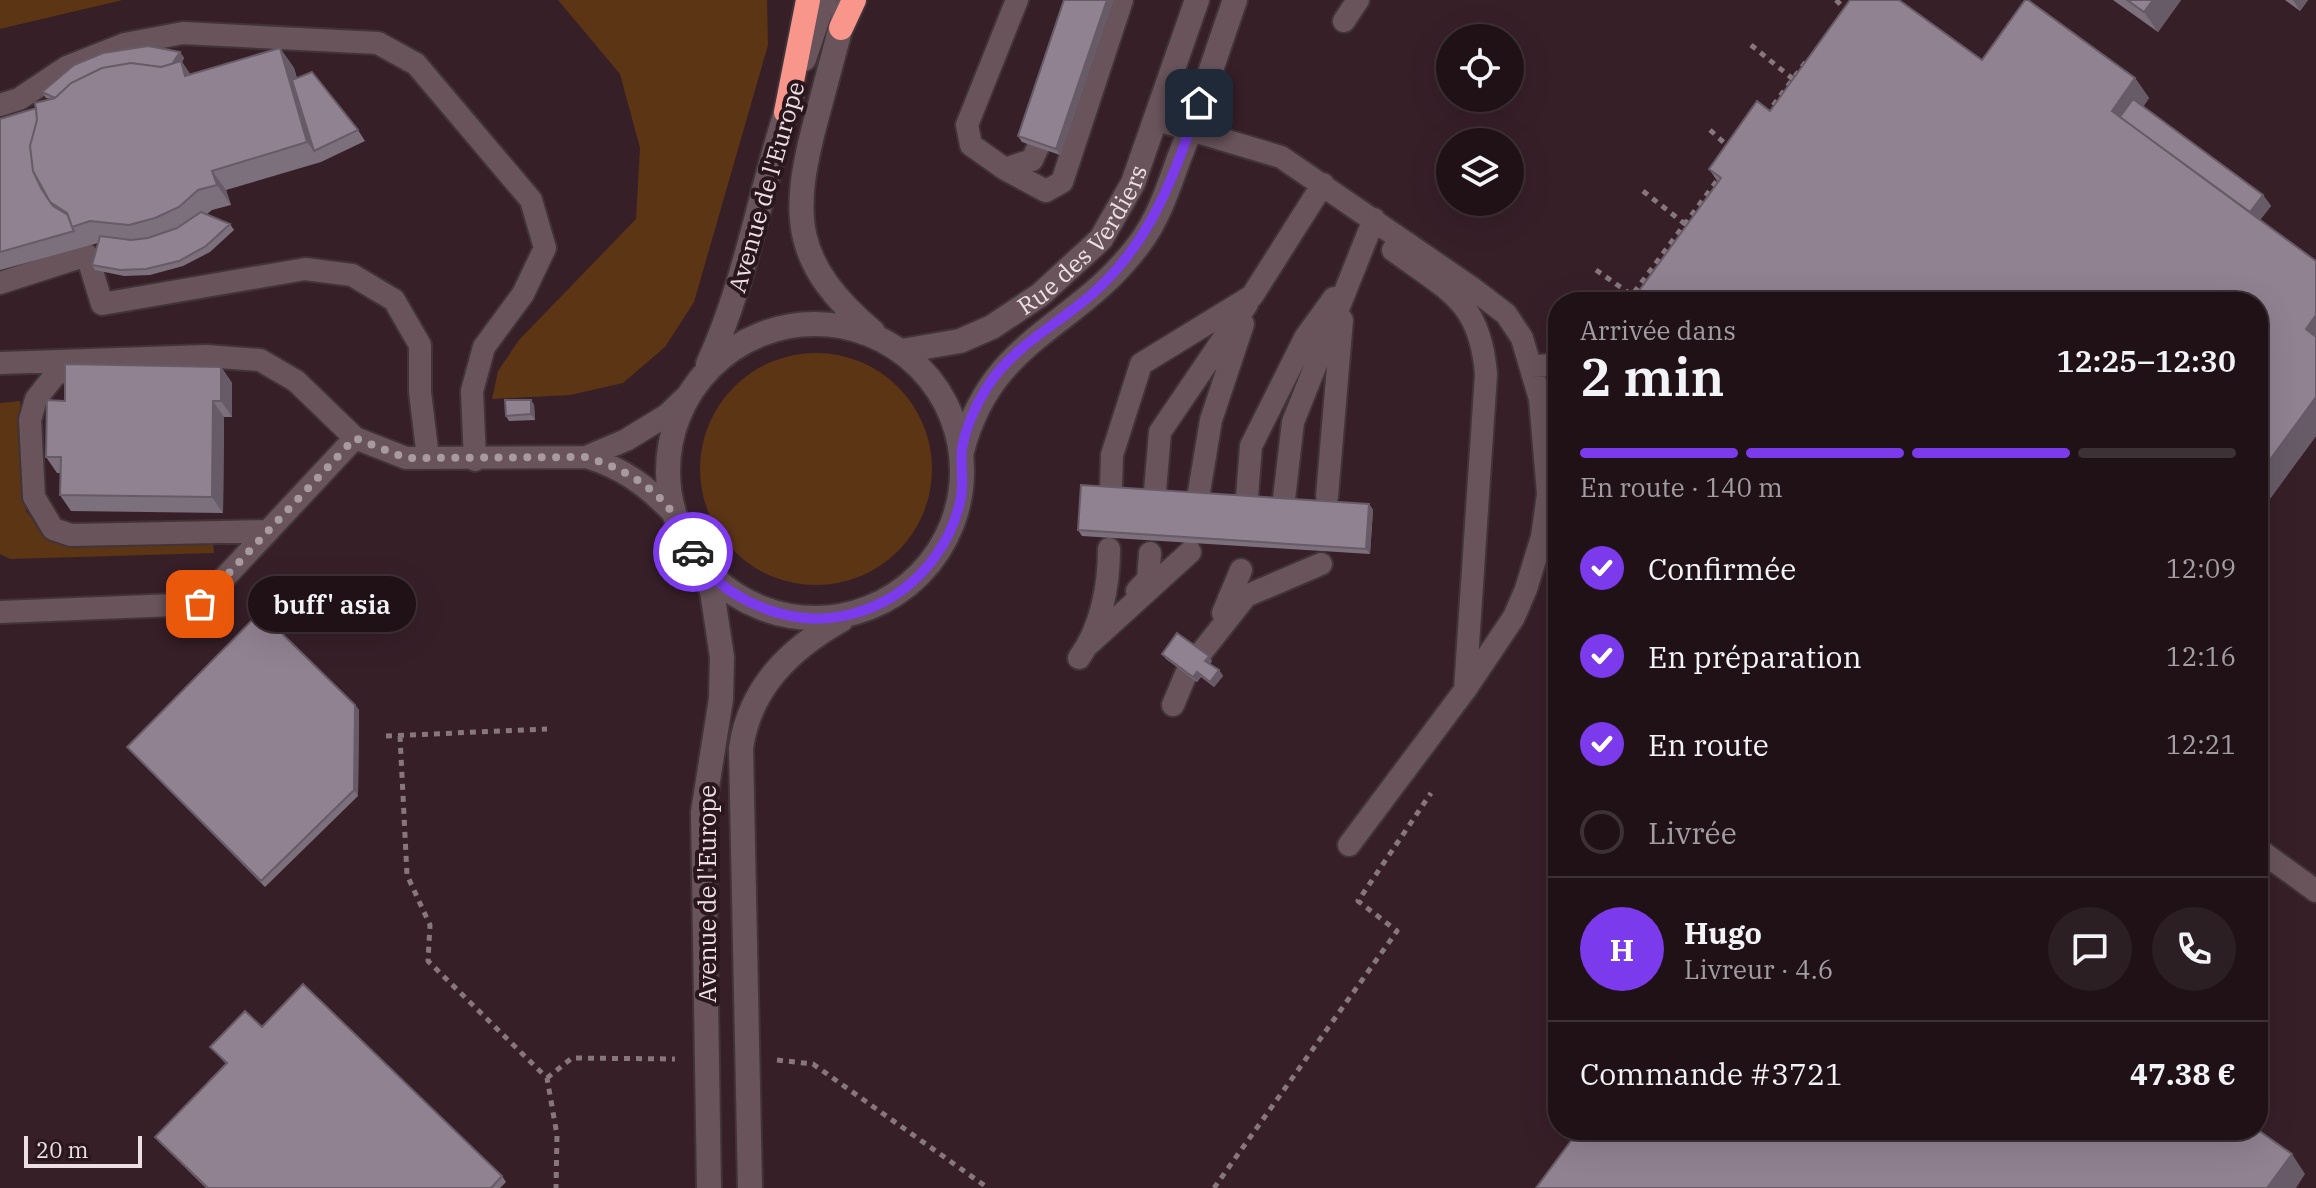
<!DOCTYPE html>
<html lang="fr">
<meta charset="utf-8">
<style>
body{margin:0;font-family:"IBM Plex Serif",serif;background:#2c1f23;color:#f1f3f6;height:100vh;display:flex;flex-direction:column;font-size:30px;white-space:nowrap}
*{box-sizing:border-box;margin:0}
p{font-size:26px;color:#a19da1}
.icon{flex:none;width:44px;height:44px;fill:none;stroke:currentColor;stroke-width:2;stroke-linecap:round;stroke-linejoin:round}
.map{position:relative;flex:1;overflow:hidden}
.details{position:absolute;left:1548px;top:292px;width:720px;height:848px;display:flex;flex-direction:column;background:#1f1116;border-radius:32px;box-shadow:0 8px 32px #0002,0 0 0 2px #3c3135}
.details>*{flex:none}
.tools{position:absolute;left:1436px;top:24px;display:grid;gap:16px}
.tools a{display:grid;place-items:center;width:88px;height:88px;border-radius:50%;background:#1f1116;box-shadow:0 8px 32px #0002,0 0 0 2px #3c3135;font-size:40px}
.scale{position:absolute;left:24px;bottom:20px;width:118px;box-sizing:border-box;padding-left:8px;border:4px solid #ede0e4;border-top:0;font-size:22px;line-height:28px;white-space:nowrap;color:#ede0e4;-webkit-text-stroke:6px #29171d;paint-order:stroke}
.pin{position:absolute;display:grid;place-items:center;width:68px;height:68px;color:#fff;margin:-34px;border-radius:16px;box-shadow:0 4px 12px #0006}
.courier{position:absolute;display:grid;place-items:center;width:80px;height:80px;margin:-40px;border:6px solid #7c3aed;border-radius:50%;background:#fff;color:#222;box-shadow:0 2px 10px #0007}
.bubble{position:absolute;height:56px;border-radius:28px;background:#1f1116;box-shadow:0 8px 32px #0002,0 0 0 2px #3c3135;font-size:26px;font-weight:600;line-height:56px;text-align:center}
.head em{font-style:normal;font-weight:600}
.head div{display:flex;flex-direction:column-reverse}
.head{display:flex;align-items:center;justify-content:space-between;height:136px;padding:0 32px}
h1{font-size:52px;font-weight:600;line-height:60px}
.bar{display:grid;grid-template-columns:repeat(4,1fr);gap:12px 8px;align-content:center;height:96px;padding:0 32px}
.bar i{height:10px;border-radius:6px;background:#3c3135}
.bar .active{background:#7c3aed}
.bar p{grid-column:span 4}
.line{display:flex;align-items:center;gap:20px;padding:0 32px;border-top:2px solid #3c3135}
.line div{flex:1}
.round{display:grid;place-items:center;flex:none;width:84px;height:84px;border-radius:42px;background:#2c1f23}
ol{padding:0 32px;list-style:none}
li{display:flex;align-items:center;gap:24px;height:88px}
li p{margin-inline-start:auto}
li .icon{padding:8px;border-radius:50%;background:#7c3aed;color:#fff;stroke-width:4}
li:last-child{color:#a19da1}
li i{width:44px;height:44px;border:4px solid #3c3135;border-radius:50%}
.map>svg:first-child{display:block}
.built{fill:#371f28;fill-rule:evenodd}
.green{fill:#5c3515}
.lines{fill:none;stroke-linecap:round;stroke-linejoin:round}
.lane-casing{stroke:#413438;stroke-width:26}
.street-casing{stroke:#413438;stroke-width:28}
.secondary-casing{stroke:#413438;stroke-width:28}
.highway-casing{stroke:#413438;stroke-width:28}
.path{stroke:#87777c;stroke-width:5;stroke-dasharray:6 6;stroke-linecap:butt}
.lane{stroke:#69545b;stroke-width:22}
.street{stroke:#69545b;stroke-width:24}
.secondary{stroke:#69545b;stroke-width:24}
.highway{stroke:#f9968b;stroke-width:24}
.wall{fill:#7d707d}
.shaded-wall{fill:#665b66}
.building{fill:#918291;stroke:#665b66;stroke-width:2}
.done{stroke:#a89a9e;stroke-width:8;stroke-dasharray:0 14.4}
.route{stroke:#7c3aed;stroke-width:10}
.labels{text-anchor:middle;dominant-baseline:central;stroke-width:8;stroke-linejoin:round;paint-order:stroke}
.street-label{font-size:24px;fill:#ede0e4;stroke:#29171d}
</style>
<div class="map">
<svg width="2316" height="1188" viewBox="0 0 2316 1188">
<rect width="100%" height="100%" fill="#29171d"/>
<path class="built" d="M123,0H2316V1188H0V29ZM1450,38H1510V98H1450ZM1450,142H1510V202H1450ZM1558,302H2258V1130H1558Z"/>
<path class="green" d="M0,0H123L0,29Z
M558,0H767L768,45L694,302L665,347L623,383L570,395L492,399L498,371L519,340L636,219L640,148L620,74Z
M700 469a116 116 0 1 1 232 0a116 116 0 1 1-232 0Z
M20,401L26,511L49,540L63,545L213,541L214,553L10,559L0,554V403Z"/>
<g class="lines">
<g class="lane-casing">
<path id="lane" d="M1017,0L967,125L971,145L1005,169L1032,160L1038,147
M1344,21L1358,0
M0,105L19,99L67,67L125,44L183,33L378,43L416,64L531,200L545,248L523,294L484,347L472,391L475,460
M1157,120L1281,157L1472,288L1506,314L1522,338L1540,399L1548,494L1542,537L1526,589L1514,617L1465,690L1349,845
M1005,169L1046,191L1062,182L1122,0
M1393,250C1448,291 1480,300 1486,374L1465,690
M0,283L87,255L102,304L305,269L352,275L394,300L420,345V392L428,458
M0,363L206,356L260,360L296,381L355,438L406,458L586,457L626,440L667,415L689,394
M78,364L55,375L36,399L30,420L34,497L53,529L71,535L268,531
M1531,366L1558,365
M586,457C623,468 647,486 674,514
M1111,488L1112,455L1141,364L1252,296L1323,184
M1155,491L1160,432L1247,304
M1327,496L1342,320
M1247,497L1251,446L1305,338L1334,298
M1198,498L1211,420L1243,324
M1284,499L1293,422L1374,219
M1137,591L1148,579L1150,553
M0,612L200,604L355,438
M1223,613L1241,570
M1089,644L1190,552
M1201,653L1246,596L1321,564
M1079,658C1101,628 1109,586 1109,549
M1173,705L1186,674
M2258,849L2316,891"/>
</g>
<g class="street-casing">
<g id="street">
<path id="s1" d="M902,351L960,341L992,327L1040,295L1101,239L1133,183L1197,0"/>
<path d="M962,451C992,336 1077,329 1140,243C1158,219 1168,189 1178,161C1199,108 1216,54 1235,0"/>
</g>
</g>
<g class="secondary-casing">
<path id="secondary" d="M846,8C836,45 826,83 816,120C790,217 793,264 873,332
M804,59L824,0
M668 471a147 147 0 1 1 294 0a147 147 0 1 1-294 0Z
M708,364C748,277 761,183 792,94
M703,571L712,591L722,657L721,699L703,812L709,1188
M750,1188L741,748C750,687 790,649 841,620"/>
</g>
<g class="highway-casing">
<path id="highway" d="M841,28L854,0
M786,112L808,0"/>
</g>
<path class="path" d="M1836,0L1845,9
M1751,45L1793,79
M1766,115L1808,59
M1710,130L1730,148
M1643,191L1685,224
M1596,270L1632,295
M1627,302L1719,178
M386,736L547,729
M400,736L407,875L430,925L428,961L547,1078L557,1135L556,1188
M777,1060L813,1064L988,1188
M547,1078L572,1058L675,1059
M1214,1188L1397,931L1358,901L1431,793"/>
<use href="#lane" class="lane"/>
<use href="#street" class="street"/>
<use href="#secondary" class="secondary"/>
<use href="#highway" class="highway"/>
</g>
<path class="wall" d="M1064,0H1113L1060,155L1022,142L1018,136Z
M2113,0H2181L2158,32Z
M2285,0H2308L2300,11Z
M280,48L294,68L297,78L358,130L365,141L321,162L226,190L231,205L212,210L207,214L230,224L234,230L210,252L183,266L150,275L124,276L95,270L92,265L98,243L0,270V119L36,108L50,99L46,98L42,92L180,52L184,58L182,62L190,74Z
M1982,60L2135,78L2149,98L2143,107L2263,195L2271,206L2260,220L2316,261V436L2258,515V302H1636L1633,299L1718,182L1709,169L1770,111Z
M221,367L232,383V417H224L223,513L71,511L60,495V473H57L46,457L65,401Z
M531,400L534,405L535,420L509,421L506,416Z
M1369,504L1373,510L1370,554L1082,536L1078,530Z
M1162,654L1212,661L1210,664L1219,670L1223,676L1214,687L1201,677L1197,682L1166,659Z
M355,705L359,710L358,796L265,887L131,752L127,747Z
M262,1027L502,1176L506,1182L500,1188H206L159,1142L155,1137L226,1064L210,1047Z"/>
<path class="shaded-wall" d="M1107,0H1113L1060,155L1056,149Z
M2153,0H2181L2158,32L2144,12Z
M2293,0H2308L2300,11Z
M280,48L294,68L317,149L314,151L307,142Z
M180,52L184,58L182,62L195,81L161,79Z
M2135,78L2149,98L2128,127L2112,111Z
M212,171L226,190L231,205L217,185Z
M2263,195L2271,206L2255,226L2248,215Z
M2316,315V344L2306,329Z
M221,367L232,383V417L221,401Z
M2316,397V436L2258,515V476Z
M531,400L534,405L535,420L531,414Z
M213,401L224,417L223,513L212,497Z
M1369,504L1373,510L1370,554L1366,549Z
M1209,656L1212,661L1209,666L1205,661Z
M1219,670L1223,676L1214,687L1210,682Z
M1197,672L1201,677L1197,682L1193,677Z
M355,705L359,710L358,796L354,790Z
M2292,1154L2305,1174L2296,1188H2267Z"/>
<path class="building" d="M1064,0H1107L1056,149L1018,136Z
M1850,0H1899L1982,60L2025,0H2028L2135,78L2112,111L2316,261V315L2306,329L2316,337V397L2258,476V302H1638L1633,299L1721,178L1709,169L1757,101L1770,111Z
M2127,0H2153L2144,12Z
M148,46L180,52L172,64L161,67L131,63L102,68L71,83L55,98L42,92L74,65L103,53Z
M280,48L307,142L212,171L217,185L198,190L179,207L155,218L129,225L90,221L72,227L67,213L50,202L33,171L30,146L37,120L35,103L55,98L71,83L102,68L131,63L161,67L181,61L185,76Z
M312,72L358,130L314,151L292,80Z
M2133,99L2263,195L2250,212L2120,117Z
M36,108L37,120L30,146L33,171L41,188L50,202L53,206L68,215L72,227L74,231L0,252V119Z
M201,212L230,224L206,246L179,261L146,269L120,270L92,265L100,236L131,240L148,238L177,228Z
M65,364L221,367V401H213L212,497L60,495L61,457H46L47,400L65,401Z
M505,400H531V414L506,416Z
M1081,485L1369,504L1366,549L1078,530Z
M260,612L355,705L354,790L261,881L127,747Z
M1177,633L1209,656L1205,661L1219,670L1210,682L1197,672L1193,677L1162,654Z
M303,984L502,1176L491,1188H208L155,1137L227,1063L210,1047L245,1011L262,1027Z
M1579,1130H2258L2292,1154L2267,1188H1536Z"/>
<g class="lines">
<path class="done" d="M200,604L355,438L406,458L586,457C620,467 651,484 672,512C681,523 685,540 693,552"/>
<path class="route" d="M693,552C716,589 755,610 797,617C827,622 859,615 885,601C924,580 953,540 961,497C964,480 960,464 962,448C967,423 979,398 994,377C1020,343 1059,323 1091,295C1151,243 1174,176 1199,103"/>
</g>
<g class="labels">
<g class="street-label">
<text transform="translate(766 187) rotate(-74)">Avenue de l'Europe</text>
<text stroke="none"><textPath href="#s1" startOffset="222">Rue des Verdiers</textPath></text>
<text transform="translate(707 894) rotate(-90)">Avenue de l'Europe</text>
</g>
</g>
</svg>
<div class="tools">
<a><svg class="icon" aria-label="locate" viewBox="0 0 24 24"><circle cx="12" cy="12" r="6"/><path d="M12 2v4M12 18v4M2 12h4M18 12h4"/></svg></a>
<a><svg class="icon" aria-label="layers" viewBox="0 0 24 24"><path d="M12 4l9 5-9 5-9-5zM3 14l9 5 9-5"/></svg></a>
</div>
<div class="scale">20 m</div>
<div class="pin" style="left:200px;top:604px;background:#ea580c"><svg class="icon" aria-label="bag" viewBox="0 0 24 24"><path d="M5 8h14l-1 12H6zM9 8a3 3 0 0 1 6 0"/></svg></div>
<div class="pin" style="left:1199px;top:103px;background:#1f2937"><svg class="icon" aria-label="home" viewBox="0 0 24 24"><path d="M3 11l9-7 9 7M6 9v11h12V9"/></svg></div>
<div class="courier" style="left:693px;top:552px"><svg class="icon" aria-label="car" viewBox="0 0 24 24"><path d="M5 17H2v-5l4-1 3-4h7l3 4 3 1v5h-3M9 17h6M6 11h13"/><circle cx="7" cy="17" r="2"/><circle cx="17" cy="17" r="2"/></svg></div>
<div class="bubble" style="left:248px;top:576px;width:168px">buff' asia</div>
<section class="details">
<div class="head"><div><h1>2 min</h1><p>Arrivée dans</p></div><em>12:25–12:30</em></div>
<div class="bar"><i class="active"></i><i class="active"></i><i class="active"></i><i></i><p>En route · 140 m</p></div>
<ol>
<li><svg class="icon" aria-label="check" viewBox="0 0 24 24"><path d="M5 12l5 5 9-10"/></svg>Confirmée<p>12:09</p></li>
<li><svg class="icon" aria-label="check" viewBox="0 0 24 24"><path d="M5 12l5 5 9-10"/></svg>En préparation<p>12:16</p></li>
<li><svg class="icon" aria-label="check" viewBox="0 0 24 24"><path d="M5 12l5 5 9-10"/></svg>En route<p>12:21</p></li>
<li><i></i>Livrée</li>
</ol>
<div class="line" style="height:144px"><b class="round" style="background:#7c3aed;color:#fff">H</b><div><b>Hugo</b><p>Livreur · 4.6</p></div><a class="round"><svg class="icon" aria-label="chat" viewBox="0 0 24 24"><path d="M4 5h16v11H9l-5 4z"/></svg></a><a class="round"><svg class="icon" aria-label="phone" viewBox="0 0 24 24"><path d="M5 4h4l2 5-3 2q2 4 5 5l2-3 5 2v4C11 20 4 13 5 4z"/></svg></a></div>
<div class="line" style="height:104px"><div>Commande #3721</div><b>47.38 €</b></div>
</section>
</div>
